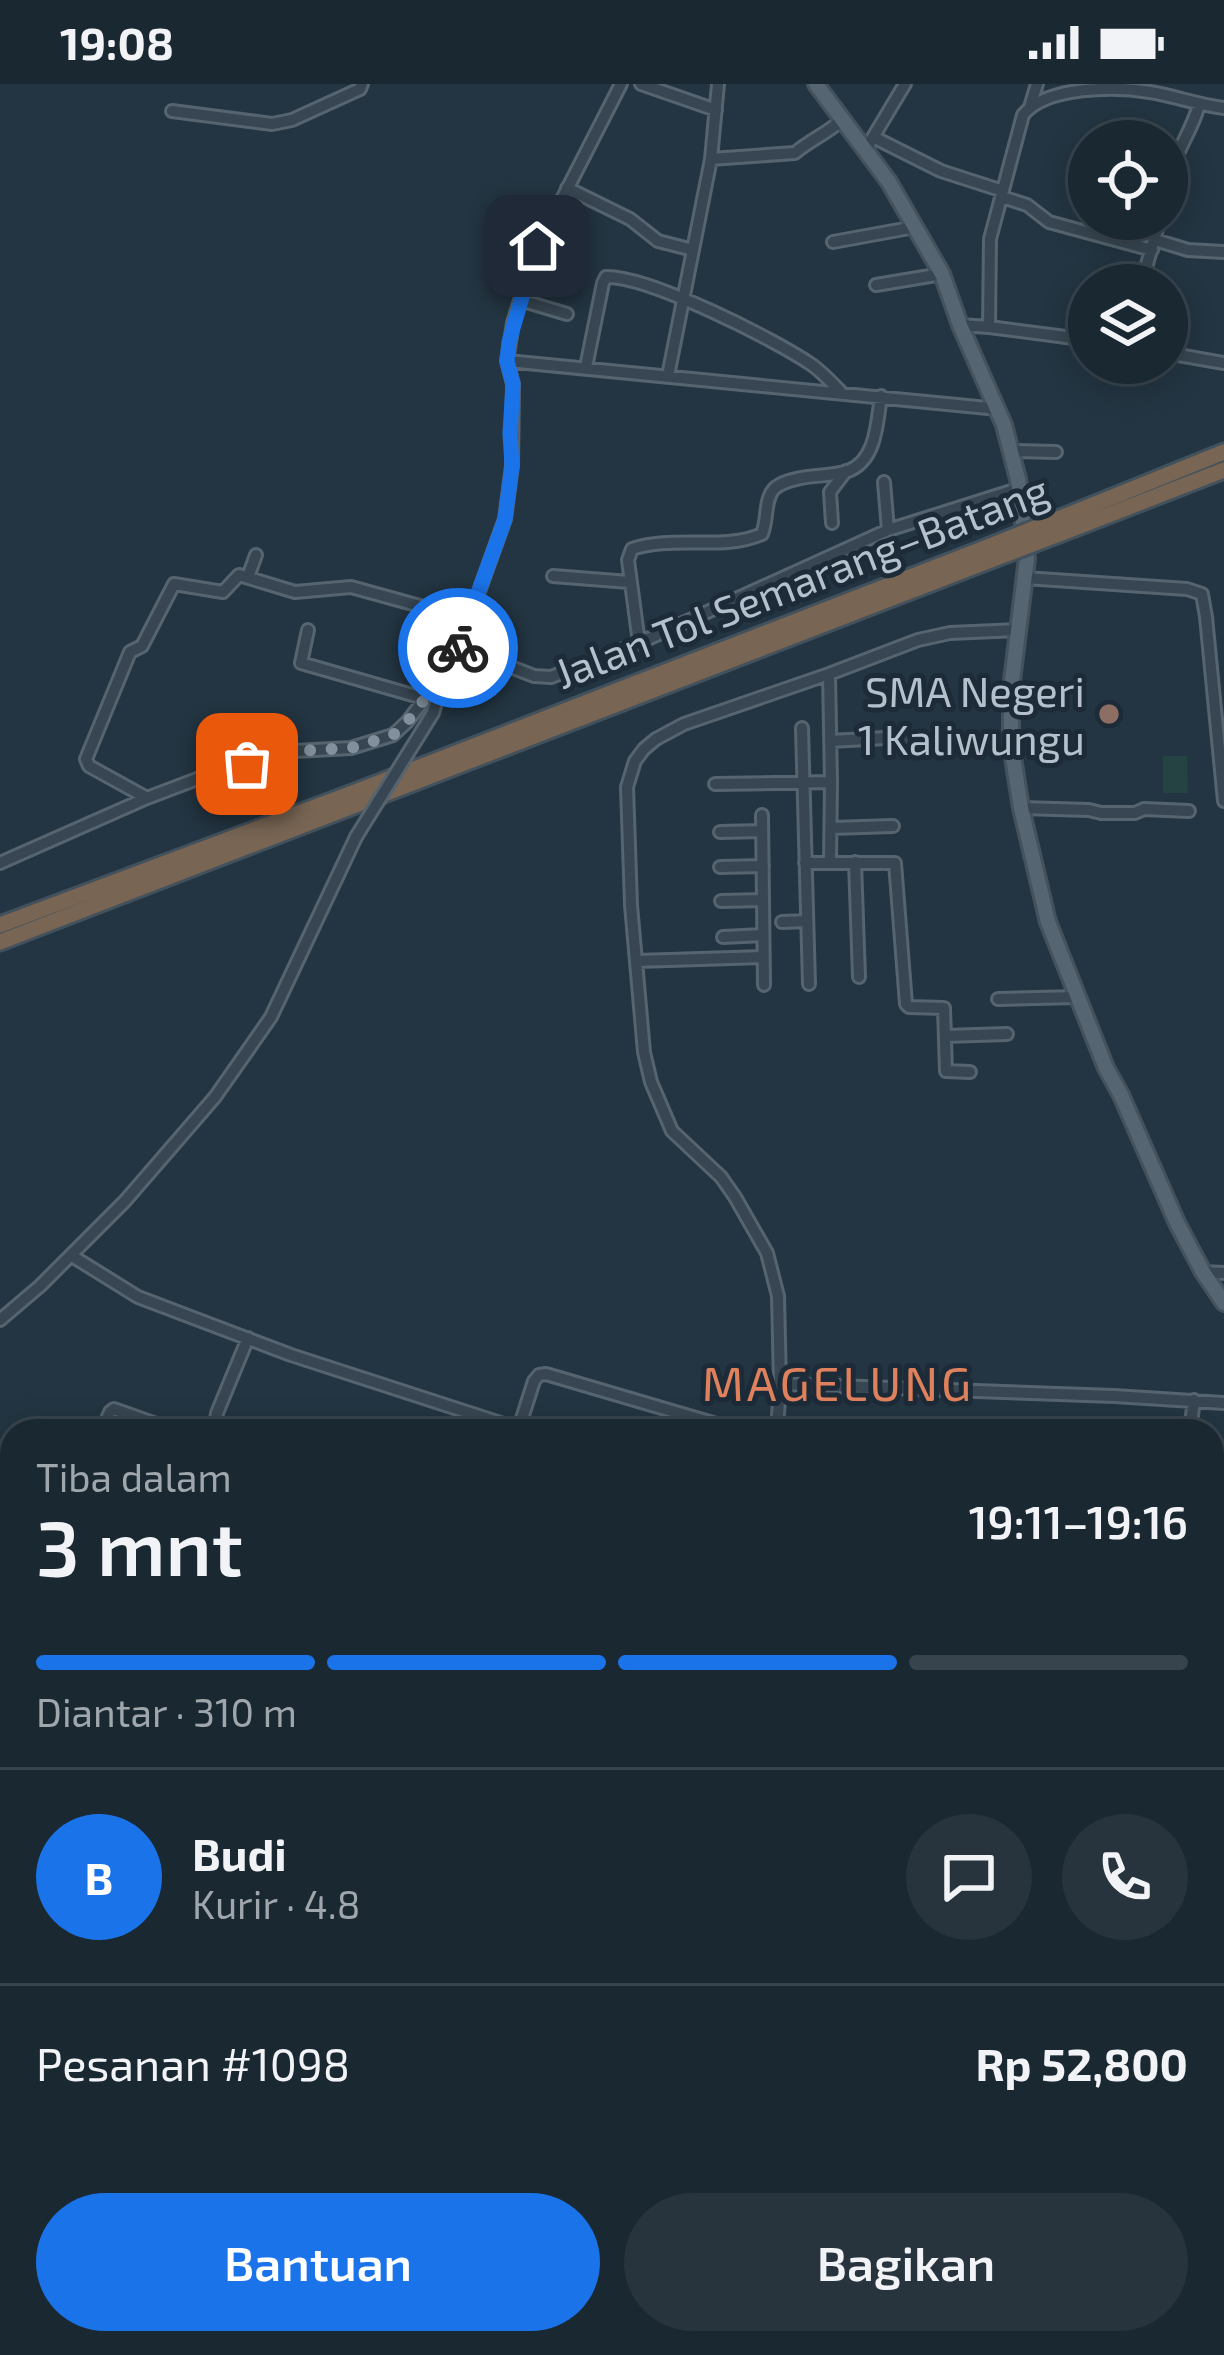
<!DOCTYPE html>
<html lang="id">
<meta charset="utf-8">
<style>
body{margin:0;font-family:"Exo 2",sans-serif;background:#27343e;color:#f1f3f6;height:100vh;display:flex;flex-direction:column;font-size:45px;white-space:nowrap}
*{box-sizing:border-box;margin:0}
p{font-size:39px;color:#9fa6ac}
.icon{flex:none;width:66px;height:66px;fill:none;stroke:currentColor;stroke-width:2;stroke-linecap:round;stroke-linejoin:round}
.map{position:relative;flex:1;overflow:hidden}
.details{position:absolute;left:0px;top:1335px;width:1224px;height:936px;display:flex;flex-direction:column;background:#1a2832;border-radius:36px 36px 0 0;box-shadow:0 6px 30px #0003,0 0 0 3px #38444d}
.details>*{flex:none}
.fabs{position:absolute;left:1068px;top:36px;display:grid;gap:24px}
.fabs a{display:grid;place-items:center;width:120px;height:120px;border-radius:50%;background:#1a2832;box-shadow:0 6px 30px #0003,0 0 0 3px #38444d;font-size:60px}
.pin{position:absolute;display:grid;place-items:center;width:102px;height:102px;color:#fff;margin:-51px;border-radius:24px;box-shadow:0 6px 18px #0006}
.courier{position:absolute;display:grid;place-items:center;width:120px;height:120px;margin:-60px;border:9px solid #1a73e8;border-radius:50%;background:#fff;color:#222;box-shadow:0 3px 15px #0007}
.head em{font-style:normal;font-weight:600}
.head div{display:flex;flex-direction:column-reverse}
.head{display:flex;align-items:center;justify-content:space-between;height:204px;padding:0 36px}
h1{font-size:78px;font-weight:600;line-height:90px}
.bar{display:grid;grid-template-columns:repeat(4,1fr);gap:18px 12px;align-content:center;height:144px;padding:0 36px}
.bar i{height:15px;border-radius:9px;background:#38444d}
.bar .selected{background:#1a73e8}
.bar p{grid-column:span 4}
.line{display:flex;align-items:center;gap:30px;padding:0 36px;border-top:3px solid #38444d}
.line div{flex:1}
.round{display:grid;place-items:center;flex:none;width:126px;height:126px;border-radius:63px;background:#27343e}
.action{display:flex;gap:24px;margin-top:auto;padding:24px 36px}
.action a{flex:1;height:138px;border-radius:72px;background:#1a73e8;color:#fff;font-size:48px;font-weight:600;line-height:138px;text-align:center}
.action a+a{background:#27343e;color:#f1f3f6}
.status{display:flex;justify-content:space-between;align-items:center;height:84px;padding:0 60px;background:#1a2832;direction:ltr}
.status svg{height:33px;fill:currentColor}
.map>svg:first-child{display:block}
.green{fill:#254342}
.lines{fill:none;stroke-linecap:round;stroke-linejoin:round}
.stream{stroke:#35546a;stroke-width:3}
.minor-casing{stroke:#55646f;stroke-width:16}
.major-casing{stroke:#44525e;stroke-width:20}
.highway-casing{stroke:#42515c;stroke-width:21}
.minor{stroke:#374652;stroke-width:10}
.major{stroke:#556672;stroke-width:14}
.highway{stroke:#786554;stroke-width:15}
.minor-bridge-casing{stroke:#55646f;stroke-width:16;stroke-linecap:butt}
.highway-bridge-casing{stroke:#42515c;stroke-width:21;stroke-linecap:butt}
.minor-bridge{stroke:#374652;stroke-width:10}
.highway-bridge{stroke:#786554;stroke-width:15}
.done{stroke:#81909c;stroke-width:12;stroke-dasharray:0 21.6}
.route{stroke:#1a73e8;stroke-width:15}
.education-dot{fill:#8d6e63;stroke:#1c2b37;stroke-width:4.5}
.labels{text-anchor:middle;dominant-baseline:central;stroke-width:10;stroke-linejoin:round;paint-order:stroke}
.street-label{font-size:42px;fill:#b4c1cc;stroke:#1c2b37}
.poi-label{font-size:42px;fill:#b4c1cc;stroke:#1c2b37;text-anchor:end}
.quarter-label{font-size:48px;letter-spacing:3px;fill:#df815c;stroke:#1c2b37}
</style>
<div class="status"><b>19:08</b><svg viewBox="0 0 49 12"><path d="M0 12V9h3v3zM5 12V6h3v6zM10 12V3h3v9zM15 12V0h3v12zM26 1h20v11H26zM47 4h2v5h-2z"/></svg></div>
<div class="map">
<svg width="1224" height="2271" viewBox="0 0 1224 2271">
<rect width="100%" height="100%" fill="#233542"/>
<path class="green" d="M1163,672H1187L1188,709H1163Z"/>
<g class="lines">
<path class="stream" d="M0,1790C15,1826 9,1855 0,1891
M0,1923L12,1935
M1212,2095L1224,2080"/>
<g class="minor-casing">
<path id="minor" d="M641,0L716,26
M1030,23L1037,0
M172,27L272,40L292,36L360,5L362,0
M873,53L941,87L1003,107
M866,65L905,0
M711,75L795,69C810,56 828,49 843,35
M1167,102C1172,72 1191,50 1199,21
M567,104L630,135L658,157L693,166
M1002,113L1027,121L1049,138L1152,166
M1155,156L1188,166L1224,168
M833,158L915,143
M876,201L942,190
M1141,201L1160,135
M520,216L567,230
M960,241L989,243L990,155L1023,31C1046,2 1116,2 1150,8C1175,12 1198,21 1224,24
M989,243L1089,256
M1167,269L1224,279
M507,277L998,325
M586,283L603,199L606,193C649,192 774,255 812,281C822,288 831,298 840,307
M668,292L711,75L718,0
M1011,367L1056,368
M884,398L888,446
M832,439L830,408L846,387
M553,492L629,498
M248,493L256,471
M1025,494L1187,505L1202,510L1206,533L1224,717
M308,546L301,579L423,614
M639,559L628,476L632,465C672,451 725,467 762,450C768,436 764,416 774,405C781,398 792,396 801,394C815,391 834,392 848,387C877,376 877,337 881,312
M459,563L534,592L551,593L639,559L888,446L1018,405
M433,629L445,588L459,563L505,435L512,382L513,300L507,277L513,239L535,168L621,0
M802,644L809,900
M830,657L904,653L935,655L943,659L962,661H1011
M715,700L831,698L829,590
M147,714L89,682L86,675L130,568L142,562L174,500L223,508L239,491L295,508L351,503L467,535
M1021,724L1089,726L1101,729H1135L1144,725L1189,727
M762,731L764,901
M832,744L893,742
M720,748L762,747
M830,778L831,698
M855,778L859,893
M0,779L147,714L226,684L295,667L351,664L393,651L407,638L443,591
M805,779H895L906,920L909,923L944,924L946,987L970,988
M720,783L763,782
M721,817L763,816
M782,838L807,837
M723,853L763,851
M637,877L763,873
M998,915L1078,913
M945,952L1007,950
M72,1172L138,1213L291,1271L519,1345
M1203,1188L1224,1189
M0,1236L40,1202L125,1117L215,1013L271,933L356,753
M780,1300L778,1212L767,1169L735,1113L721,1093L672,1047L651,998L644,968L631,821L627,703L635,677L644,665L656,655L684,640L829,590L918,556L950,549L1020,546
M102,1347L110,1328L114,1325L159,1341L160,1347
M224,1347L215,1341L217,1329L248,1254
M518,1347L534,1297L539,1291L546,1290L740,1347
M777,1347L780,1300L1114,1312L1224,1319
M1190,1347L1194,1316
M1212,1404L1224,1406
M8,1433L12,1421
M1212,1550H1224
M0,1701L12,1712"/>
</g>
<g class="major-casing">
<path id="major" d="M816,0L889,98L942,190L960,241L1004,341L1018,395L1027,474L1011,605V661L1021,724L1048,838L1106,984L1121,1011L1177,1139L1203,1188L1224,1219"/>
</g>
<g class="highway-casing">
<path id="highway" d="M1058,435L1224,368
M1062,449L1224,386
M0,841L355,708L985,464
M0,858L991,476"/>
</g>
<use href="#minor" class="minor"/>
<use href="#major" class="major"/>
<use href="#highway" class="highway"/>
<g class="minor-bridge-casing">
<path id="minor-bridge" d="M356,753L433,629"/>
</g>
<g class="highway-bridge-casing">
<path id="highway-bridge" d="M985,464L1058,435
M991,476L1062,449"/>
</g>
<use href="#minor-bridge" class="minor-bridge"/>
<use href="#highway-bridge" class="highway-bridge"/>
</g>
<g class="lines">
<path class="done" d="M247,680L295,667L351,664L393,651L407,638L445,588L458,564"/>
<path class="route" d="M458,564L505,435L512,382L510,349L513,300L507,277L509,258L537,162"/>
</g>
<circle class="education-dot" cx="1109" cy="630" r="12"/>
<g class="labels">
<g class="street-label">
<text transform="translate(801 496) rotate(-21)">Jalan Tol Semarang–Batang</text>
</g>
<g class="poi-label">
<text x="1085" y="606">SMA Negeri<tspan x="1085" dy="48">1 Kaliwungu</tspan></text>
</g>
<g class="quarter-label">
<text x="838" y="1298">MAGELUNG</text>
</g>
</g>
</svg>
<div class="fabs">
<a><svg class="icon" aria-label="locate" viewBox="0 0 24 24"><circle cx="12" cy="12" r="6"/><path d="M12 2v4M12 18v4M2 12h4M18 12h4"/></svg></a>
<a><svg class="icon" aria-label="layers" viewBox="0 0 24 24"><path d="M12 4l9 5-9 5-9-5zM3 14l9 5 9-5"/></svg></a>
</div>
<div class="pin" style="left:247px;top:680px;background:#ea580c"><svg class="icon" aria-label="bag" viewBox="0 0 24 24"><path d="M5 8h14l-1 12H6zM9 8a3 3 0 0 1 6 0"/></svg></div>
<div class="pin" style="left:537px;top:162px;background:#1f2937"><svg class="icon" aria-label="home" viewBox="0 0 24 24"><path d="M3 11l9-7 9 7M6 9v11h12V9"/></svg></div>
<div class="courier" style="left:458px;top:564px"><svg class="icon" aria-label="bike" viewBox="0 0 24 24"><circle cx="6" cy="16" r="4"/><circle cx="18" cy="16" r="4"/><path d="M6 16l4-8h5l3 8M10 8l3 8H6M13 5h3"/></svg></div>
<section class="details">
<div class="head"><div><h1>3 mnt</h1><p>Tiba dalam</p></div><em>19:11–19:16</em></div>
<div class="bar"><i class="selected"></i><i class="selected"></i><i class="selected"></i><i></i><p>Diantar · 310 m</p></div>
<div class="line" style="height:216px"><b class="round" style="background:#1a73e8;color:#fff">B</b><div><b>Budi</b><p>Kurir · 4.8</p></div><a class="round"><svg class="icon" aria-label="chat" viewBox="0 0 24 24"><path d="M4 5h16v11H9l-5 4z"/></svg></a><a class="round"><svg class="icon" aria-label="phone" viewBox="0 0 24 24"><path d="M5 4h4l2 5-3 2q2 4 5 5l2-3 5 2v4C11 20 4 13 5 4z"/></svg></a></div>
<div class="line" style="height:156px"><div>Pesanan #1098</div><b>Rp 52,800</b></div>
<div class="action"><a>Bantuan</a><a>Bagikan</a></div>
</section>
</div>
